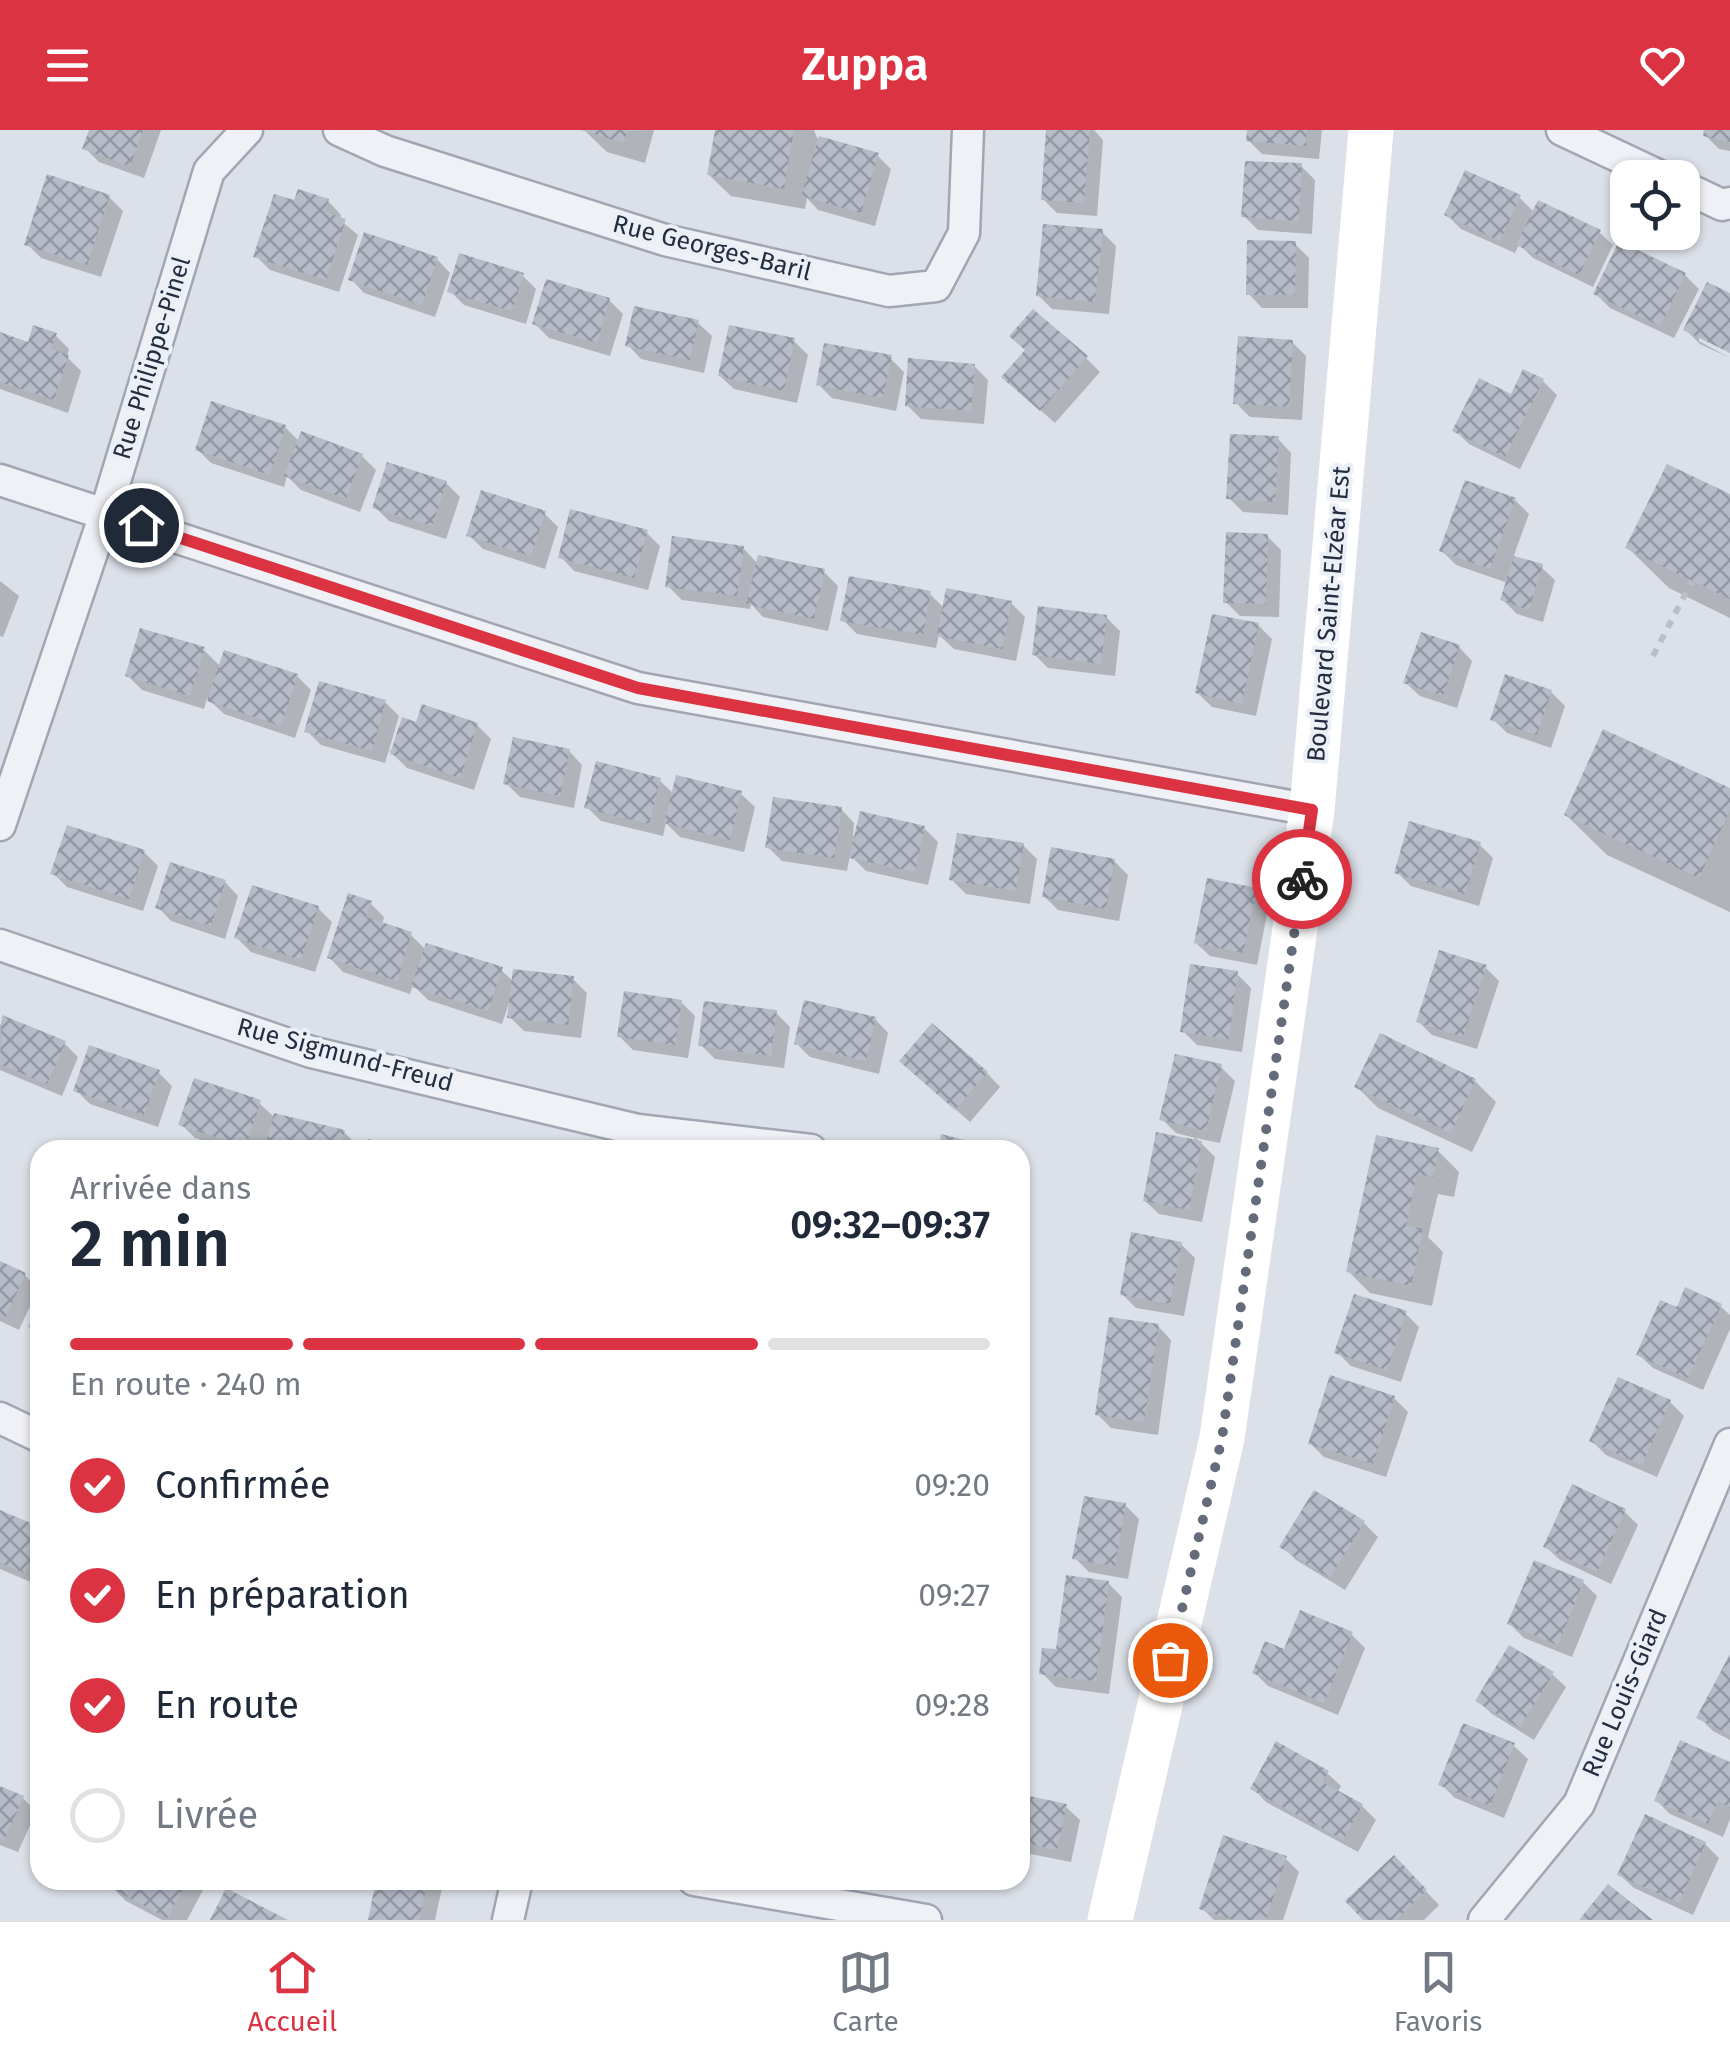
<!DOCTYPE html>
<html lang="fr">
<meta charset="utf-8">
<style>
body{margin:0;font-family:"Fira Sans",sans-serif;background:#f2f2f3;color:#1f2937;height:100vh;display:flex;flex-direction:column;font-size:38px;white-space:nowrap}
*{box-sizing:border-box;margin:0}
p{font-size:32px;color:#747a83}
.icon{flex:none;width:55px;height:55px;fill:none;stroke:currentColor;stroke-width:2;stroke-linecap:round;stroke-linejoin:round}
.map{position:relative;flex:1;overflow:hidden}
.panel{position:absolute;left:30px;top:1010px;width:1000px;height:750px;display:flex;flex-direction:column;background:#fff;border-radius:30px;box-shadow:0 2px 8px #0004}
.panel>*{flex:none}
.tools{position:absolute;left:1610px;top:30px;display:grid;gap:20px}
.tools a{display:grid;place-items:center;width:90px;height:90px;border-radius:20px;background:#fff;box-shadow:0 2px 8px #0004;font-size:50px}
.pin{position:absolute;display:grid;place-items:center;width:85px;height:85px;color:#fff;margin:-42px;border:5px solid #fff;border-radius:50%;box-shadow:0 2px 10px #0007}
.courier{position:absolute;display:grid;place-items:center;width:100px;height:100px;margin:-50px;border:8px solid #db3341;border-radius:50%;background:#fff;color:#222;box-shadow:0 2px 12px #0007}
.headline em{font-style:normal;font-weight:600}
.headline div{display:flex;flex-direction:column-reverse}
.headline{display:flex;align-items:center;justify-content:space-between;height:170px;padding:0 40px}
h1{font-size:65px;font-weight:600;line-height:75px}
.bar{display:grid;grid-template-columns:repeat(4,1fr);gap:15px 10px;align-content:center;height:120px;padding:0 40px}
.bar i{height:12px;border-radius:8px;background:#e0e1e3}
.bar .current{background:#db3341}
.bar p{grid-column:span 4}
ol{padding:0 40px;list-style:none}
li{display:flex;align-items:center;gap:30px;height:110px}
li p{margin-inline-start:auto}
li .icon{padding:10px;border-radius:50%;background:#db3341;color:#fff;stroke-width:4}
li:last-child{color:#747a83}
li i{width:55px;height:55px;border:5px solid #e0e1e3;border-radius:50%}
header{display:flex;justify-content:space-between;align-items:center;height:130px;padding:0 40px;background:#db3341;color:#fff;font-size:45px;font-weight:600}
.tabs{display:flex;justify-content:space-around;align-items:center;height:140px;border-top:2px solid #e0e1e3;background:#fff;font-size:28px;color:#747a83}
.tabs a{display:grid;justify-items:center;gap:5px}
.tabs .current{color:#db3341}
.map>svg:first-child{display:block}
.shadow{fill:#0003}
.building{fill:url(#building-cross-hatch)}
.lines{fill:none;stroke-linecap:round;stroke-linejoin:round}
.street-casing{stroke:#a1a6b2;stroke-width:35}
.path{stroke:#babec7;stroke-width:6;stroke-dasharray:8 8;stroke-linecap:butt}
.street{stroke:#eff1f6;stroke-width:30}
.secondary{stroke:#fff;stroke-width:45}
.done{stroke:#646b7b;stroke-width:10;stroke-dasharray:0 18}
.route{stroke:#db3341;stroke-width:12}
.labels{text-anchor:middle;dominant-baseline:central;stroke-width:8;stroke-linejoin:round;paint-order:stroke}
.street-label{font-size:25px;fill:#242c40;stroke:#ebeff6}
</style>
<header><svg class="icon" aria-label="menu" viewBox="0 0 24 24"><path d="M4 6h16M4 12h16M4 18h16"/></svg>Zuppa<svg class="icon" aria-label="heart" viewBox="0 0 24 24"><path d="M12 20l-8-8c-3-5 5-10 8-4 3-6 11-1 8 4z"/></svg></header>
<div class="map">
<svg width="1730" height="1790" viewBox="0 0 1730 1790">
<defs>
<pattern id="building-cross-hatch" width="8" height="8" patternUnits="userSpaceOnUse" patternTransform="scale(2.5)"><rect width="8" height="8" fill="#b6bbc8"/><path d="M0 0l8 8M0 8l8-8" fill="none" stroke="#9498a4"/></pattern>
</defs>
<rect width="100%" height="100%" fill="#dce0e8"/>
<path class="shadow" d="M92,0H161L144,48L99,32L85,18Z
M654,0L645,33L607,22L585,1Z
M717,0H814L817,8L877,25L891,39L875,96L818,80L807,68L805,79L731,66L709,45Z
M1049,0H1094L1103,10L1097,86L1057,83L1043,69Z
M1249,0H1322L1319,29L1262,24L1248,10Z
M1706,0H1730V21L1719,19L1705,5Z
M1301,36L1315,50L1312,104L1258,100L1244,86Z
M109,67L123,81L101,147L41,128L27,114Z
M1519,67L1535,83L1599,102L1613,115L1593,157L1533,128L1519,114L1515,123L1461,99L1447,85Z
M328,71L341,85L340,90L358,105L339,162L270,140L256,126L296,73Z
M1102,102L1116,116L1109,184L1052,179L1038,165Z
M1295,114L1309,128L1308,178H1262L1249,164Z
M437,129L450,143L435,187L364,163L351,149Z
M522,145L536,159L526,194L464,175L450,161Z
M1685,145L1699,159L1674,208L1610,178L1596,164Z
M1730,166V220L1699,205V211L1730,228L1700,214L1686,200Z
M609,170L623,184L610,226L549,208L535,194Z
M698,193L712,206L704,243L641,229L628,215Z
M55,205L69,219L67,227L81,241L68,283L0,259V209L30,215Z
M794,211L808,225L797,273L734,259L720,246Z
M1292,212L1306,226L1302,290L1250,287L1236,273Z
M890,228L904,242L896,281L832,268L818,254Z
M1086,228L1100,242L1055,293L1019,261Z
M974,236L988,250L984,294L921,289L907,275Z
M1525,242L1543,251L1557,265L1520,339L1469,314L1455,300L1512,268Z
M285,297L300,312L362,326L376,340L360,382L301,360L287,346L284,357L211,333L198,320Z
M1278,309L1291,323L1288,385L1243,382L1229,368Z
M446,353L460,367L446,409L389,391L375,377Z
M1730,367V488L1669,458L1628,418Z
M1515,370L1529,384L1513,428L1541,437L1555,450L1543,492L1517,484L1503,470L1508,453L1456,435L1442,421Z
M544,383L558,397L545,439L483,419L469,405Z
M646,402L660,416L648,460L574,441L561,427Z
M1267,406L1281,420L1279,487L1240,486L1226,472Z
M743,418L758,434L824,442L838,456L828,501L763,487L751,474L750,479L682,470L668,456Z
M0,451L19,466L3,507L0,506Z
M930,464L945,479L1011,473L1025,487L1016,531L954,519L939,505L936,518L857,504L843,490Z
M1106,487L1120,501L1115,546L1048,538L1034,524Z
M1258,495L1272,509L1256,586L1212,577L1198,563Z
M1459,517L1472,531L1457,578L1420,566L1406,553Z
M204,520L221,537L297,546L311,560L295,608L224,584L207,568L204,579L142,560L128,546Z
M1551,562L1565,576L1551,618L1507,603L1493,589Z
M385,572L399,586L389,620L394,621L418,595H477L491,609L474,660L407,638L389,620L385,633L321,615L307,601Z
M569,621L582,635L574,678L520,667L506,653Z
M659,650L674,664H741L755,677L744,722L680,707L666,693L663,706L601,691L587,677Z
M1730,661V782L1607,725L1566,685Z
M841,679L854,693L853,706L924,698L938,712L928,755L866,741L850,725L847,741L782,731L768,717Z
M1479,714L1493,728L1479,776L1411,756L1397,742Z
M1023,715L1037,729L1030,774L966,764L952,750Z
M144,722L158,736L143,781L67,757L53,743Z
M1114,731L1128,745L1119,791L1058,780L1044,766Z
M225,752L238,766L225,809L171,791L158,777Z
M1255,760L1269,774L1257,835L1210,826L1196,813Z
M370,773L384,787L382,795L411,805L426,820L501,840L514,852L573,849L587,863L581,908L524,901L510,887L509,873L502,894L428,870L413,855L410,864L343,842L330,828Z
M318,778L332,792L315,842L251,822L237,808Z
M1485,837L1499,851L1477,919L1432,905L1418,891Z
M1237,844L1251,858L1242,922L1197,915L1183,901Z
M681,872L695,886L688,928L633,920L619,906Z
M776,883L790,897L784,938L715,929L701,915Z
M3,888L64,913L78,927L62,966L0,940V896Z
M875,889L888,903L879,944L810,927L796,913Z
M1221,937L1235,951L1220,1013L1196,1008L1215,1027L1202,1092L1159,1084L1145,1071L1195,1008L1176,1003L1162,989Z
M158,942L172,956L158,997L90,974L76,960Z
M987,943L1000,957L970,992L916,945Z
M1475,951L1496,972L1472,1022L1378,978L1357,957Z
M259,973L275,988L344,1002L358,1016L357,1020H232L195,1008L181,994Z
M1378,1008L1437,1020L1459,1042L1454,1067L1438,1064L1428,1107L1443,1122L1432,1176L1370,1163L1349,1142Z
M1181,1114L1195,1128L1184,1186L1136,1178L1122,1164Z
M0,1134L25,1145L38,1159L19,1200L0,1191Z
M1720,1176L1730,1185V1199L1703,1260L1653,1238L1639,1225L1678,1180Z
M1405,1183L1419,1197L1401,1252L1351,1236L1337,1222Z
M1158,1196L1171,1210L1158,1305L1111,1298L1097,1284Z
M1394,1268L1408,1282L1386,1347L1324,1327L1310,1313Z
M1670,1272L1684,1286L1657,1347L1606,1325L1592,1311Z
M1314,1363L1364,1393L1378,1407L1345,1460L1296,1430L1282,1416Z
M1125,1375L1139,1389L1128,1449L1089,1442L1075,1428Z
M1624,1381L1638,1395L1611,1454L1560,1430L1546,1417Z
M0,1383L40,1400V1456L0,1439Z
M1583,1452L1597,1466L1572,1527L1524,1508L1510,1494Z
M1108,1453L1122,1467L1109,1564L1056,1557L1042,1543Z
M1351,1504L1365,1518L1338,1585L1268,1556L1255,1543L1286,1522Z
M1730,1529V1610L1713,1601L1699,1587Z
M1552,1544L1566,1557L1534,1610L1492,1584L1478,1571Z
M1514,1616L1528,1629L1504,1688L1455,1668L1441,1654Z
M1730,1634V1689L1723,1707L1670,1684L1657,1671Z
M1327,1643L1341,1656L1337,1663L1362,1676L1376,1690L1358,1722L1266,1672L1253,1658Z
M0,1658L23,1668L36,1682L18,1722L0,1715Z
M1020,1667L1066,1677L1080,1690L1071,1732L1020,1722Z
M40,1689V1713L32,1705Z
M1705,1714L1719,1728L1693,1785L1634,1758L1620,1745Z
M1285,1728L1299,1742L1283,1790H1214L1202,1778Z
M1394,1728L1439,1775L1424,1790H1367Z
M116,1750H192L203,1760L187,1790H162L126,1771L112,1757Z
M378,1750H434L442,1758L435,1790H370Z"/>
<path class="building" d="M89,0H143L130,36L82,19Z
M581,0H628L624,13Z
M715,0H794L784,59L707,45Z
M1046,0H1090L1084,73L1041,70Z
M1247,0H1307L1306,16L1246,11Z
M1704,0H1730V12L1703,6Z
M819,6L879,23L861,83L801,66Z
M1245,31L1302,33L1299,91L1241,87Z
M1465,40L1521,65L1500,111L1444,85Z
M47,44L110,65L87,135L24,115Z
M298,59L329,69L325,82L346,89L326,150L253,127L274,64L294,70Z
M1538,70L1601,100L1579,145L1516,115Z
M1043,94L1103,99L1095,172L1036,166Z
M364,102L438,127L422,175L348,150Z
M1247,110L1296,111L1295,165H1246Z
M1619,111L1686,143L1660,196L1593,164Z
M459,123L524,143L512,181L447,162Z
M546,149L610,168L597,213L532,194Z
M1707,152L1730,163V223L1683,200Z
M634,176L699,190L690,230L625,216Z
M1033,179L1088,226L1040,281L1001,247L1025,220L1009,206Z
M33,195L57,203L51,219L69,225L54,270L0,252V202L28,212Z
M729,195L795,208L784,261L718,246Z
M1238,206L1293,210L1289,277L1233,274Z
M824,213L892,225L883,268L816,255Z
M908,228L975,234L971,281L905,276Z
M1523,239L1544,249L1505,327L1452,301L1479,248L1511,264Z
M211,271L286,295L270,345L195,320Z
M301,301L363,324L346,369L284,346Z
M1230,304L1279,306L1275,372L1226,369Z
M387,332L447,351L432,396L372,378Z
M1667,334L1730,364V469L1625,418Z
M1465,350L1516,368L1490,439L1439,421Z
M481,360L546,381L531,426L466,406Z
M570,379L648,400L634,448L558,428Z
M1226,402L1268,404L1266,474L1223,473Z
M672,406L744,416L737,466L665,457Z
M758,425L825,439L814,489L746,474Z
M1514,426L1543,434L1529,480L1500,470Z
M849,446L931,461L923,505L840,491Z
M946,458L1012,471L1002,519L937,506Z
M1038,476L1107,485L1101,534L1032,525Z
M1212,484L1259,493L1242,574L1195,563Z
M140,498L205,517L190,566L125,546Z
M1421,502L1460,515L1443,566L1403,553Z
M224,520L298,544L281,596L207,571Z
M1505,544L1552,560L1537,605L1490,590Z
M319,551L386,570L372,621L304,602Z
M422,574L478,593L460,648L390,624L402,587L416,592Z
M1603,599L1730,658V680L1699,748L1564,685Z
M513,607L570,619L560,666L503,654Z
M596,631L661,648L649,694L584,678Z
M676,645L742,661L730,710L664,693Z
M773,667L842,677L834,728L765,718Z
M860,681L925,696L915,742L849,728Z
M1409,691L1481,712L1465,764L1394,743Z
M67,695L145,720L129,769L50,744Z
M957,703L1024,713L1016,761L949,750Z
M1051,717L1115,729L1106,779L1042,767Z
M170,732L226,750L211,796L155,778Z
M1207,748L1257,758L1243,823L1194,813Z
M252,755L319,776L301,830L234,808Z
M348,763L372,771L366,787L412,802L397,851L327,828Z
M426,813L503,837L488,881L411,857Z
M1439,820L1487,835L1463,907L1416,892Z
M1190,834L1238,841L1229,909L1180,902Z
M513,839L574,846L568,895L507,888Z
M624,861L682,870L675,915L617,907Z
M804,870L876,887L866,931L794,914Z
M704,871L777,880L771,926L698,916Z
M2,885L66,911L47,954L0,934Z
M932,893L988,942L955,980L899,931Z
M1380,903L1476,949L1451,1003L1354,957Z
M89,915L160,940L144,985L73,961Z
M1175,924L1222,934L1206,1001L1159,990Z
M194,948L261,970L246,1017L178,995Z
M274,983L345,1000L340,1020H264Z
M1156,1002L1202,1011L1189,1080L1143,1071Z
M941,1004L985,1015L983,1020H938Z
M1376,1005L1439,1018L1433,1047L1417,1044L1406,1095L1423,1099L1411,1156L1346,1142Z
M368,1009L400,1019V1020H364Z
M1131,1102L1182,1112L1170,1174L1120,1165Z
M0,1131L26,1143L5,1188L0,1186Z
M1685,1157L1722,1174L1688,1248L1636,1225L1660,1170L1677,1177Z
M1354,1164L1407,1181L1387,1240L1334,1223Z
M40,1170V1202L28,1197Z
M1109,1187L1159,1194L1144,1292L1095,1285Z
M1330,1245L1395,1266L1373,1334L1308,1314Z
M1618,1247L1671,1270L1642,1335L1589,1311Z
M1572,1354L1626,1379L1597,1442L1543,1417Z
M1314,1360L1365,1391L1330,1448L1279,1417Z
M1084,1366L1126,1373L1115,1436L1072,1429Z
M0,1380L40,1397V1410L25,1443L0,1433Z
M1534,1430L1584,1450L1558,1515L1507,1494Z
M1066,1445L1109,1451L1096,1551L1039,1544L1042,1518L1056,1519Z
M1300,1480L1353,1502L1324,1573L1252,1543L1265,1511L1284,1519Z
M1509,1515L1554,1542L1520,1598L1475,1571Z
M1730,1524V1605L1696,1588Z
M1463,1593L1515,1613L1490,1676L1438,1655Z
M1680,1610L1730,1632V1677L1718,1671L1708,1694L1654,1671Z
M1276,1611L1329,1641L1322,1652L1363,1674L1343,1710L1250,1659Z
M0,1656L24,1666L4,1710L0,1709Z
M1020,1664L1067,1674L1057,1720L1020,1712Z
M1645,1684L1706,1712L1679,1773L1617,1745Z
M1223,1705L1287,1726L1266,1790H1234L1199,1779Z
M1394,1725L1427,1760L1396,1790H1363L1345,1771Z
M113,1750H188L167,1788L109,1757Z
M376,1750H428L419,1790H368Z
M1608,1754L1653,1790H1579Z
M226,1758L288,1790H210Z"/>
<g class="lines">
<g class="street-casing">
<path id="street" d="M339,0L385,21L665,110L889,161L936,156L964,103L968,0
M1562,0L1664,48
M1682,56L1722,75L1730,73
M0,350L638,558L1312,680
M0,695L105,384L209,41L247,0
M0,815L311,922L638,1000L811,1020
M0,1288L40,1307
M694,1750L926,1790
M508,1790L517,1750
M1484,1790L1579,1674L1730,1314"/>
</g>
<path class="path" d="M1653,526L1692,451"/>
<use href="#street" class="street"/>
<path class="secondary" d="M1110,1790L1222,1308L1312,680L1371,0"/>
</g>
<g class="lines">
<path class="done" d="M1170,1530L1222,1308L1302,749"/>
<path class="route" d="M141,395L638,558L1312,680L1302,749"/>
</g>
<g class="labels">
<g class="street-label">
<text transform="translate(712 118) rotate(14)">Rue Georges-Baril</text>
<text transform="translate(152 228) rotate(-73)">Rue Philippe-Pinel</text>
<text transform="translate(1329 484) rotate(-85)">Boulevard Saint-Elzéar Est</text>
<text transform="translate(345 925) rotate(15)">Rue Sigmund-Freud</text>
<text transform="translate(1625 1563) rotate(-67)">Rue Louis-Giard</text>
</g>
</g>
</svg>
<div class="tools">
<a><svg class="icon" aria-label="locate" viewBox="0 0 24 24"><circle cx="12" cy="12" r="6"/><path d="M12 2v4M12 18v4M2 12h4M18 12h4"/></svg></a>
</div>
<div class="pin" style="left:1170px;top:1530px;background:#ea580c"><svg class="icon" aria-label="bag" viewBox="0 0 24 24"><path d="M5 8h14l-1 12H6zM9 8a3 3 0 0 1 6 0"/></svg></div>
<div class="pin" style="left:141px;top:395px;background:#1f2937"><svg class="icon" aria-label="home" viewBox="0 0 24 24"><path d="M3 11l9-7 9 7M6 9v11h12V9"/></svg></div>
<div class="courier" style="left:1302px;top:749px"><svg class="icon" aria-label="bike" viewBox="0 0 24 24"><circle cx="6" cy="16" r="4"/><circle cx="18" cy="16" r="4"/><path d="M6 16l4-8h5l3 8M10 8l3 8H6M13 5h3"/></svg></div>
<section class="panel">
<div class="headline"><div><h1>2 min</h1><p>Arrivée dans</p></div><em>09:32–09:37</em></div>
<div class="bar"><i class="current"></i><i class="current"></i><i class="current"></i><i></i><p>En route · 240 m</p></div>
<ol>
<li><svg class="icon" aria-label="check" viewBox="0 0 24 24"><path d="M5 12l5 5 9-10"/></svg>Confirmée<p>09:20</p></li>
<li><svg class="icon" aria-label="check" viewBox="0 0 24 24"><path d="M5 12l5 5 9-10"/></svg>En préparation<p>09:27</p></li>
<li><svg class="icon" aria-label="check" viewBox="0 0 24 24"><path d="M5 12l5 5 9-10"/></svg>En route<p>09:28</p></li>
<li><i></i>Livrée</li>
</ol>
</section>
</div>
<nav class="tabs">
<a class="current"><svg class="icon" aria-label="home" viewBox="0 0 24 24"><path d="M3 11l9-7 9 7M6 9v11h12V9"/></svg>Accueil</a>
<a><svg class="icon" aria-label="map" viewBox="0 0 24 24"><path d="M3 6l6-2 6 2 6-2v14l-6 2-6-2-6 2zM9 4v14M15 6v14"/></svg>Carte</a>
<a><svg class="icon" aria-label="saved" viewBox="0 0 24 24"><path d="M7 4h10v16l-5-4-5 4z"/></svg>Favoris</a>
</nav>
